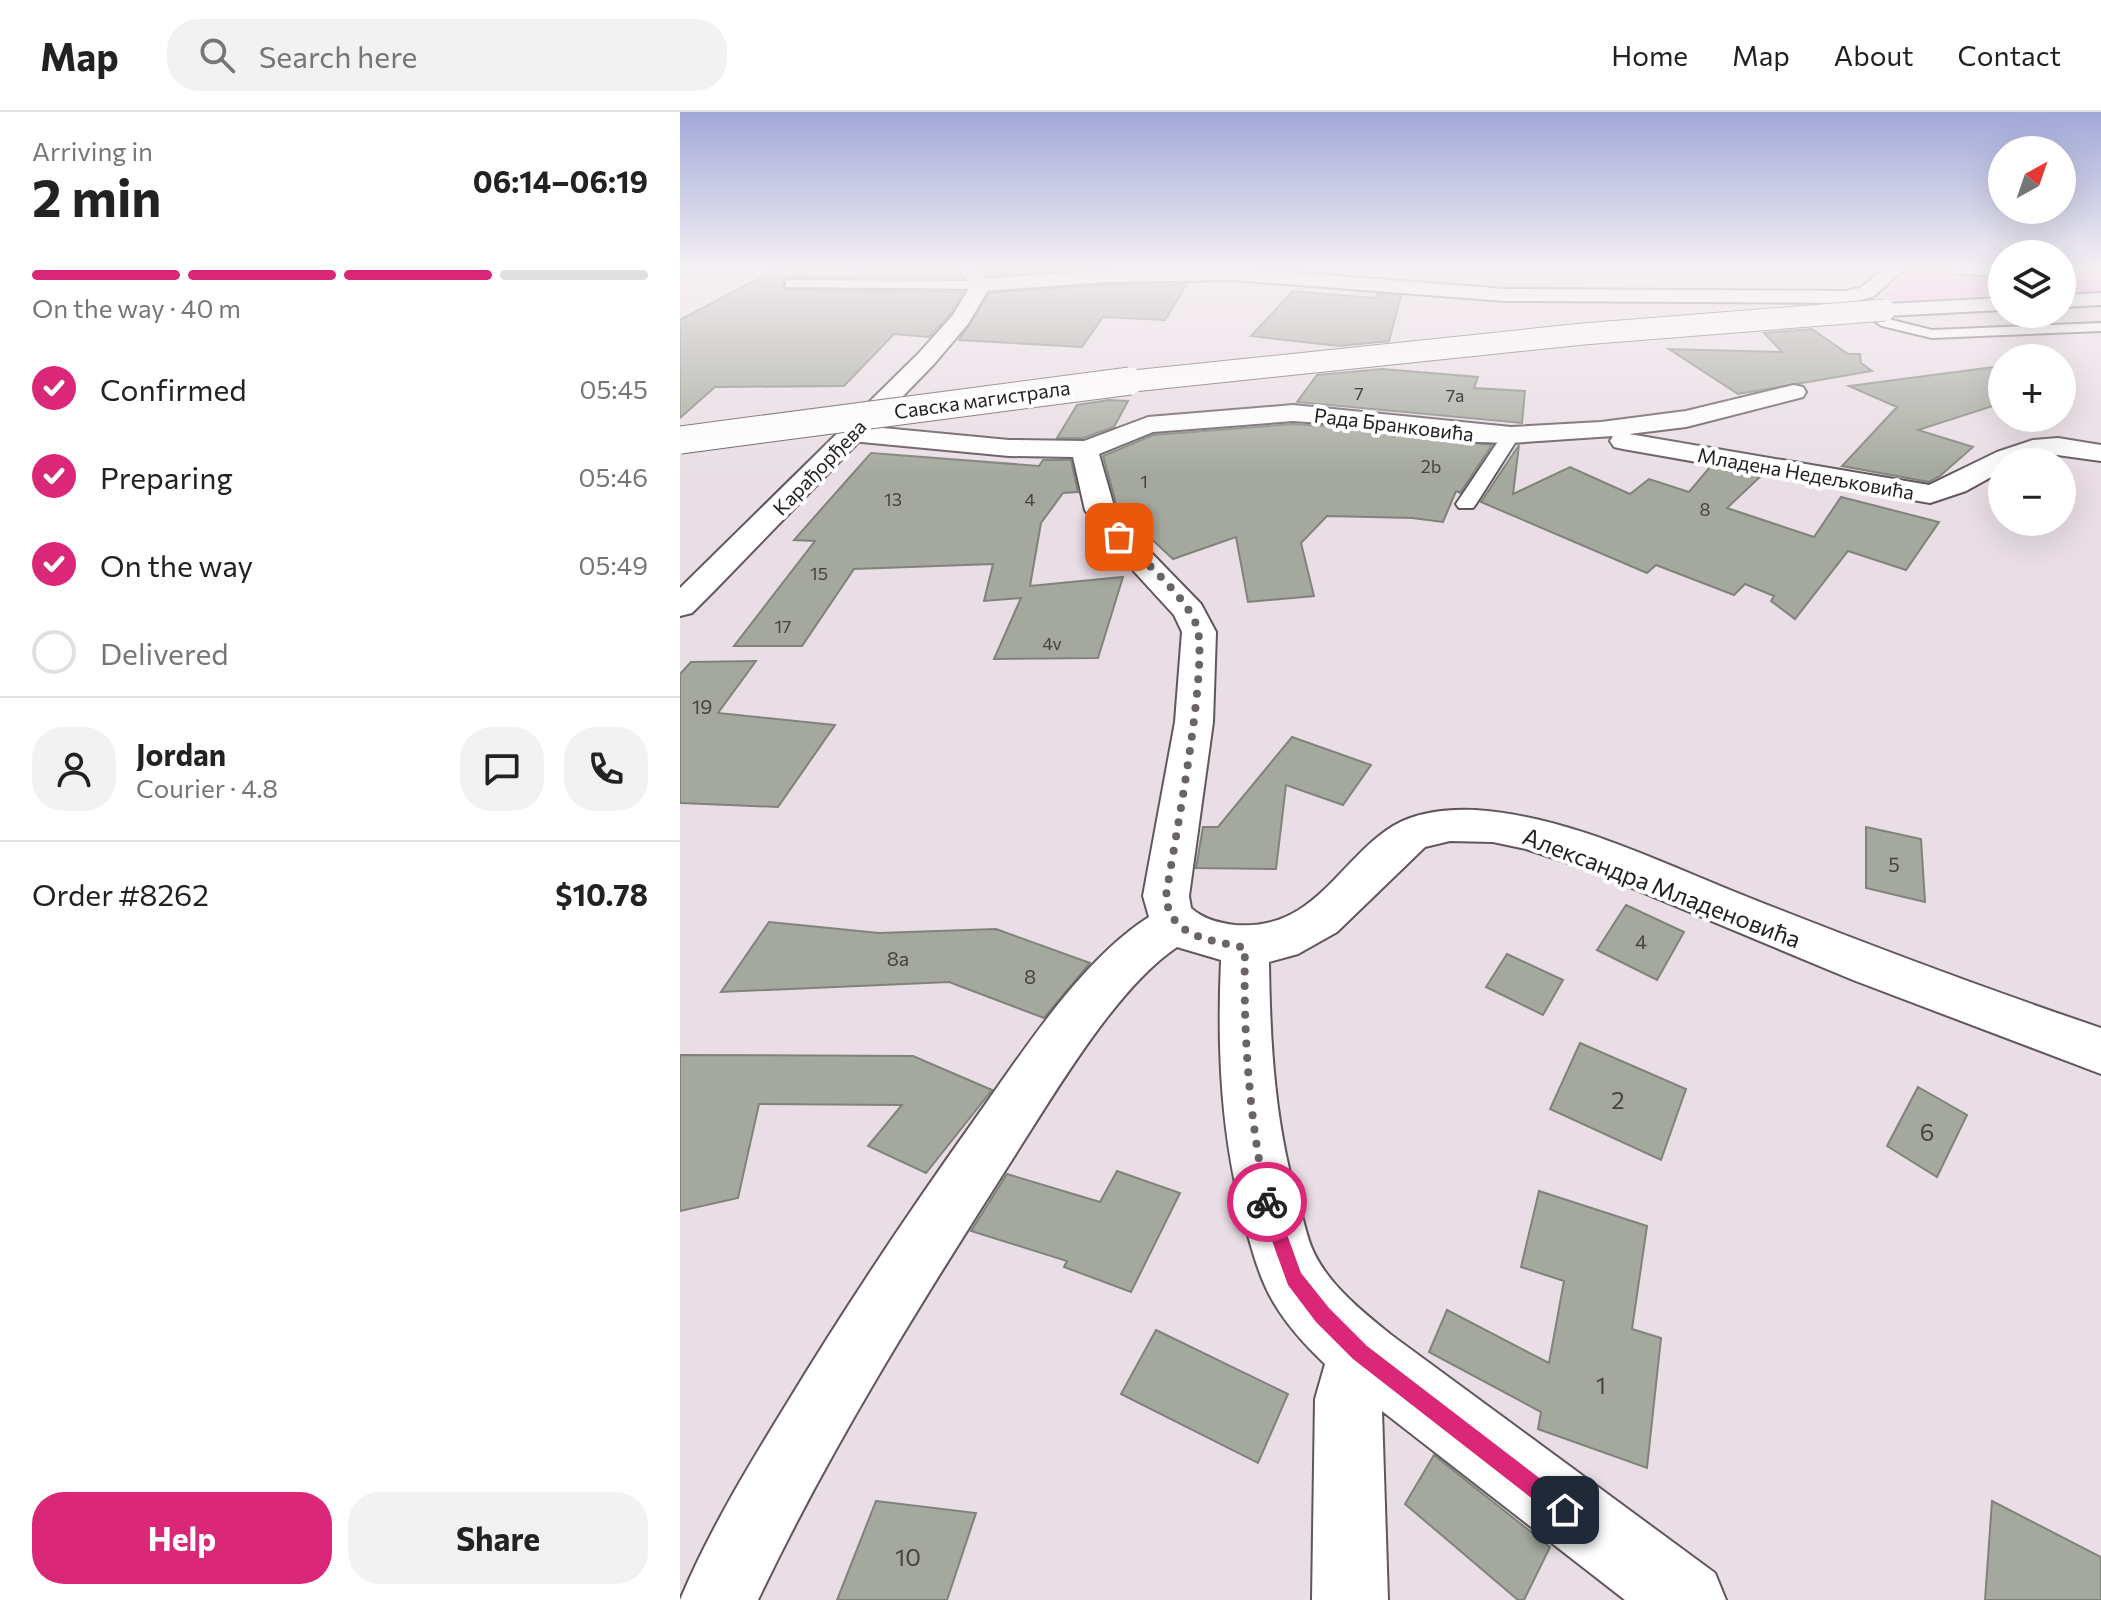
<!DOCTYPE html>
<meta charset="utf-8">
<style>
body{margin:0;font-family:Commissioner,sans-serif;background:#f2f2f2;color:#222;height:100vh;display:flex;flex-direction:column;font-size:30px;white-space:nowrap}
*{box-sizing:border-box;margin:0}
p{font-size:26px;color:#767676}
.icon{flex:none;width:44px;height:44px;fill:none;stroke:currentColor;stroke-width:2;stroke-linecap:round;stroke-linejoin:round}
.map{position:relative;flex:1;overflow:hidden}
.drawer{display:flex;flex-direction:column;background:#fff;width:680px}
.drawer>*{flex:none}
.needle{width:52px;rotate:40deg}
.fabs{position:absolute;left:1308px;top:24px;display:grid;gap:16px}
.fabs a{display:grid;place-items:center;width:88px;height:88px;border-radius:50%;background:#fff;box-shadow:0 8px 32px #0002;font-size:40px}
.pin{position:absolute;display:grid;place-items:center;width:68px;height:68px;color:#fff;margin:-34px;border-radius:16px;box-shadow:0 4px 12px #0006}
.courier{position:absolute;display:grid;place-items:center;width:80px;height:80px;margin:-40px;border:6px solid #db2777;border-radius:50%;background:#fff;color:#222;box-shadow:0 2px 10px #0007}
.headline em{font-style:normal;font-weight:700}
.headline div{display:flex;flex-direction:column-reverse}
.headline{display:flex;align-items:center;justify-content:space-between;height:136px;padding:0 32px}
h1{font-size:52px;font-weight:700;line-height:60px}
.bar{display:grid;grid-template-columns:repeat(4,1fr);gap:12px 8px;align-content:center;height:96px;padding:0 32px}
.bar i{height:10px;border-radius:6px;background:#e0e0e0}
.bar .active{background:#db2777}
.bar p{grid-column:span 4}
.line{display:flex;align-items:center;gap:20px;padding:0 32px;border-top:2px solid #e0e0e0}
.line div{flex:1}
.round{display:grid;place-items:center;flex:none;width:84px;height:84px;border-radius:32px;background:#f2f2f2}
ol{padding:0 32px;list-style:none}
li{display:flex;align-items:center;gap:24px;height:88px}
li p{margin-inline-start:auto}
li .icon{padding:8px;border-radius:50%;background:#db2777;color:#fff;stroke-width:4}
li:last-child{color:#767676}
li i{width:44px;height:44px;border:4px solid #e0e0e0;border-radius:50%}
.cta{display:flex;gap:16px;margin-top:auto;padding:16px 32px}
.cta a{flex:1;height:92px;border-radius:32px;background:#db2777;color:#fff;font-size:32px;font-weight:700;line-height:92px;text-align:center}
.cta a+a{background:#f2f2f2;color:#222}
header{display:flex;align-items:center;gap:48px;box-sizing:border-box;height:112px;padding:0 40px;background:#fff;border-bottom:2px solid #e0e0e0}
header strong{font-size:38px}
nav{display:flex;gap:44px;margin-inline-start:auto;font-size:28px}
.search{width:560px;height:72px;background:#f2f2f2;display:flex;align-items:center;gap:20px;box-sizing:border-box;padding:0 28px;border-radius:32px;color:#767676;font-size:30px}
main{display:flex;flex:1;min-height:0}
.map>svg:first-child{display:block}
.green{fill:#f6bde1}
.building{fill:#a4a89e;stroke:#7f837a;stroke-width:2}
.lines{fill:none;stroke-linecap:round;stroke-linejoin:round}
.lane-casing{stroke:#60575c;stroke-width:4}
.street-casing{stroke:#60575c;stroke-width:4}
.secondary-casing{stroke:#60575c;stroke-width:4}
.primary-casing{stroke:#60575c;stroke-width:4}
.lane{fill:#fff;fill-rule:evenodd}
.street{fill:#fff;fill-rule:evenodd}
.secondary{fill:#fff;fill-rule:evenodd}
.primary{fill:#fff;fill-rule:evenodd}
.primary-bridge-far1-casing{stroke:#60575c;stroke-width:23;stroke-linecap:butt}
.primary-bridge-casing{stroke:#60575c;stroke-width:29;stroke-linecap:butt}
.primary-bridge-far1{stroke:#fff;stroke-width:21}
.primary-bridge{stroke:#fff;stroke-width:27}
.route{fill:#db2777}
.done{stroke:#6a6367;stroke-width:8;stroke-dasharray:0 14.4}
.labels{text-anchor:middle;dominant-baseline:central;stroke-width:8;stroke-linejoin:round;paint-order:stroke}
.far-number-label{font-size:18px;fill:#454342}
.far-street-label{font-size:20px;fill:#252123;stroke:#fff}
.number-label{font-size:20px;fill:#454342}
.street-label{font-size:24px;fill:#252123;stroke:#fff}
.near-number-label{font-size:24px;fill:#454342}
</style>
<header>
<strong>Map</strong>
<div class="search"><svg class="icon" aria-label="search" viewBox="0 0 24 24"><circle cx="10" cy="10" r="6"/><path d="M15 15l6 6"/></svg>Search here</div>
<nav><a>Home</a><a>Map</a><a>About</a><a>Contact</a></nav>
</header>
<main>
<section class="drawer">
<div class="headline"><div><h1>2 min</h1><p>Arriving in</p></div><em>06:14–06:19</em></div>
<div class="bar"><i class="active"></i><i class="active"></i><i class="active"></i><i></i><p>On the way · 40 m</p></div>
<ol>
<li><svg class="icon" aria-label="check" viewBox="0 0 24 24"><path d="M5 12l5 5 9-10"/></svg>Confirmed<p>05:45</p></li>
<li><svg class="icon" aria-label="check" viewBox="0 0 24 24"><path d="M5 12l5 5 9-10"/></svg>Preparing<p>05:46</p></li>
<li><svg class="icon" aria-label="check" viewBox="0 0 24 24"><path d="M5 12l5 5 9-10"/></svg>On the way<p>05:49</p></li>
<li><i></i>Delivered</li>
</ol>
<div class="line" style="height:144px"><a class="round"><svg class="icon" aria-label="person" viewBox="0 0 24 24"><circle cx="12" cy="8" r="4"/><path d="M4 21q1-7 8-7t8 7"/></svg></a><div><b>Jordan</b><p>Courier · 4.8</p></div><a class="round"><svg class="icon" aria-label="chat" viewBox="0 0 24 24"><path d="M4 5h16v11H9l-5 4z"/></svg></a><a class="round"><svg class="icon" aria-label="phone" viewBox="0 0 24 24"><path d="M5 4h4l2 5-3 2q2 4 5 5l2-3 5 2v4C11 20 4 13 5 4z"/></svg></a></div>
<div class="line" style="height:104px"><div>Order #8262</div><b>$10.78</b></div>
<div class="cta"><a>Help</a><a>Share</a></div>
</section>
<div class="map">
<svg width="1421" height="1488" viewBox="0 0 1421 1488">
<rect width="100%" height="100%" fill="#e9dee5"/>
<path class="green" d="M1231,155L1305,163L1322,162V184L1202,188Z
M1387,155H1421V181L1382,183V164Z"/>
<path class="building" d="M197,155H275L282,166L111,165L104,167L103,175L106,178L283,180L271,201L249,225L214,222L164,274L35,275L0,306V208L94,158Z
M301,155H444L307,164Z
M507,172L485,208L423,205L402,235L279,228L310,181L429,173Z
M613,179L695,186L698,182L721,184L709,229L659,234L571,224Z
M1132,217L1168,242H1180L1181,251L1192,259L1058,282L989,237L1102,240L1084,221Z
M1322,254V291L1238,318L1293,335L1260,364L1249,370L1162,354L1217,295L1169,274Z
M702,257L798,265L794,276L845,279L842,311L617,290L637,263Z
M429,288L448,289L434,315L403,326H377L397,293Z
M613,312L686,317L812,333L780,381L776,379L763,410L732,406L647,404L621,431L634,484L568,490L556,425L493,447L437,395L423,344L473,323Z
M839,333L833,382L890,355L950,382L969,367L1009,380L1030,355L1081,364L1047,396L1134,425L1161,385L1259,410L1226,458L1168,439L1115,507L1091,489L1094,484L1065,472L1054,483L976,453L967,461L801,390Z
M191,341L359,354L363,348H391L398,380L383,381L361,411L350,474L443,465L418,546L314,547L341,486L304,489L313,452L174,457L122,534H54L135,429L114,428Z
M76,549L38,601L155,613L98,695L0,691V562L11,550Z
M612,625L691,653L663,693L606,673L596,757L516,756L523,715H538Z
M1186,715L1241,727L1245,790L1186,776Z
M946,793L1004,820L977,868L917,838Z
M89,810L199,821L316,817L410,851L364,906L269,870L41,880Z
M827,842L883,868L863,903L806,875Z
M900,931L1006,977L981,1048L870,997Z
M0,943L233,944L312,978L246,1061L188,1034L222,993L79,992L58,1086L0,1099Z
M1238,975L1287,1003L1257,1065L1207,1034Z
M437,1059L500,1081L451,1180L384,1155L387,1149L291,1119L327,1062L420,1090Z
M859,1079L967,1114L952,1217L981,1226L967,1356L858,1317L861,1300L749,1240L767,1198L869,1251L884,1169L841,1155Z
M476,1218L608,1282L578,1351L441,1282Z
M754,1343L870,1435L844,1488H838L725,1392Z
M196,1389L296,1401L267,1488H157Z
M1312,1389L1421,1445V1488H1305Z"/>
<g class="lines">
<g class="lane-casing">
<path id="lane" d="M111,168L301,169L308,173L301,177L106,175V169Z
M1171,184L1212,208L1252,218L1421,211V219L1252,226L1202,214L1166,191L1164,188Z
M831,318L840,323L796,392L793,396H779L776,392L825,319Z"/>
</g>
<g class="street-casing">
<path id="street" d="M1207,155H1227L1193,185L1166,191L825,189L554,168L429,170L301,179L291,173L301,167L429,158L554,156L825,177L1166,179L1180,176Z
M1266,155H1322V165L1275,161Z
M1114,273L1123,275L1126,280L1123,285L1006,315L949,322L1249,373L1317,340L1353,328L1378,326L1421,333V349L1370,342L1339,350H1322V359L1286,379L1250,391L943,337L934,335L930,329L933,324L831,331L797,330L686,314L613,309L473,320L419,342L435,398L450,419L521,492L536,520L533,610L509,784L511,796C523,807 539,811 555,813C635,819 657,749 713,714C736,700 769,697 795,698C890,704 983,752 1070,786C1186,832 1303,876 1421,916V962L1173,868L904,756L846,737L813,730L770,729L745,735L657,820L618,842L589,850C590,934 595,1019 621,1100C625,1114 628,1129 634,1141C650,1174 683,1200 710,1222L1035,1461L1046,1488H945L702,1299L708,1488H632L635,1287L645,1252C625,1233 607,1213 594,1191C580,1168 573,1141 566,1116C541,1028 537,939 541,848L497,835C437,875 376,979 337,1040C244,1186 152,1332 78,1488H0C28,1421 66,1358 104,1296C164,1197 228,1101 295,1007C342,941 401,848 469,805L463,784L495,610L502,520L494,503L428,431L405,398L393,345L329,344L171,329L162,327L158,321L162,315L171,313L329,328L404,329L468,305L613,293L831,315L921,310L1006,299Z"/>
</g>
<g class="secondary-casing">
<path id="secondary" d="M278,155H297L311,173L288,212L254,252L34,479L12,501L0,504V476L238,242L273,203L291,173Z"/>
</g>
<g class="primary-casing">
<path id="primary" d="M1421,181V193L1382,195V183Z
M1322,186V198L1205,204L1195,198L1205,192Z"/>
</g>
<use href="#lane" class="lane"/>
<use href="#street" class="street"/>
<use href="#secondary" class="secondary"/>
<use href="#primary" class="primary"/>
<g class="primary-bridge-far1-casing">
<path id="primary-bridge-far1" d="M434,271L903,222L1205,198"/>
</g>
<g class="primary-bridge-casing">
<path id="primary-bridge" d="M0,328L450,269"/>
</g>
<use href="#primary-bridge-far1" class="primary-bridge-far1"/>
<use href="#primary-bridge" class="primary-bridge"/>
</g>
<linearGradient id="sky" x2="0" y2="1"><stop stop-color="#a1a8d8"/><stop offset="0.43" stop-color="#f5f0f3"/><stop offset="1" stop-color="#f5f0f3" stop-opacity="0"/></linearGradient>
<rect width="1421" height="363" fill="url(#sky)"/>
<path class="route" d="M587,1081L593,1084L621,1161L649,1196L687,1234L892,1391L895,1398L892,1406L885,1409L877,1406L673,1247L636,1210L608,1173L578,1090L581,1084Z"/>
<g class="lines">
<path class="done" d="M439,425C463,448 503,481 516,512C531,545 493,737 486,784C489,825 531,828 565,836C563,922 569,1005 587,1090"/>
</g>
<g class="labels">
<g class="far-number-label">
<text x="679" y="281">7</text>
<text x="775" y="283">7a</text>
<text x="751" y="354">2b</text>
<text x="464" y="369">1</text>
<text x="213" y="387">13</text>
<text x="350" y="387">4</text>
<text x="1025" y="397">8</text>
<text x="139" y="461">15</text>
<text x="103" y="514">17</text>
<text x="372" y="531">4v</text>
</g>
<g class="far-street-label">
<text transform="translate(302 287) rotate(-8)">Савска магистрала</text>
<text transform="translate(714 312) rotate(7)">Рада Бранковића</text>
<text transform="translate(139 355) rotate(-46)">Карађорђева</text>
<text transform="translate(1126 361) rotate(10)">Младена Недељковића</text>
</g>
<g class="number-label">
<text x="22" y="594">19</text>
<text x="1214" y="752">5</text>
<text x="961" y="829">4</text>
<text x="218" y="846">8a</text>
<text x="350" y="864">8</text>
</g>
<g class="street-label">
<text transform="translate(982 775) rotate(21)">Александра Младеновића</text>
</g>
<g class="near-number-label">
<text x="938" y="987">2</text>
<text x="1247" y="1019">6</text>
<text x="921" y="1272">1</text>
<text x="228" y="1444">10</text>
</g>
</g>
</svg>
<div class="fabs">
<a><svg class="needle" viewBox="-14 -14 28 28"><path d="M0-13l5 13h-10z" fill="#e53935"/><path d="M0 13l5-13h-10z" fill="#767676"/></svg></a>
<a><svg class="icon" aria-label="layers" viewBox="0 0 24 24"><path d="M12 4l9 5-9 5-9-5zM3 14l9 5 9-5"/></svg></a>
<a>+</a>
<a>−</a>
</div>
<div class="pin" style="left:439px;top:425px;background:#ea580c"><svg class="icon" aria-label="bag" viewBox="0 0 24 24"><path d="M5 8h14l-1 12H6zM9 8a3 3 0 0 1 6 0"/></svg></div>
<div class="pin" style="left:885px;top:1398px;background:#1f2937"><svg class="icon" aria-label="home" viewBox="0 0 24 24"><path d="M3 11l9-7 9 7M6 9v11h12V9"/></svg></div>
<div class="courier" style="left:587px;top:1090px"><svg class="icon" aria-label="bike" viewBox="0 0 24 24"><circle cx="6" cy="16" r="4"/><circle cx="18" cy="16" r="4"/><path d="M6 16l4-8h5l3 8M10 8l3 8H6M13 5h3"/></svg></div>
</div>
</main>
